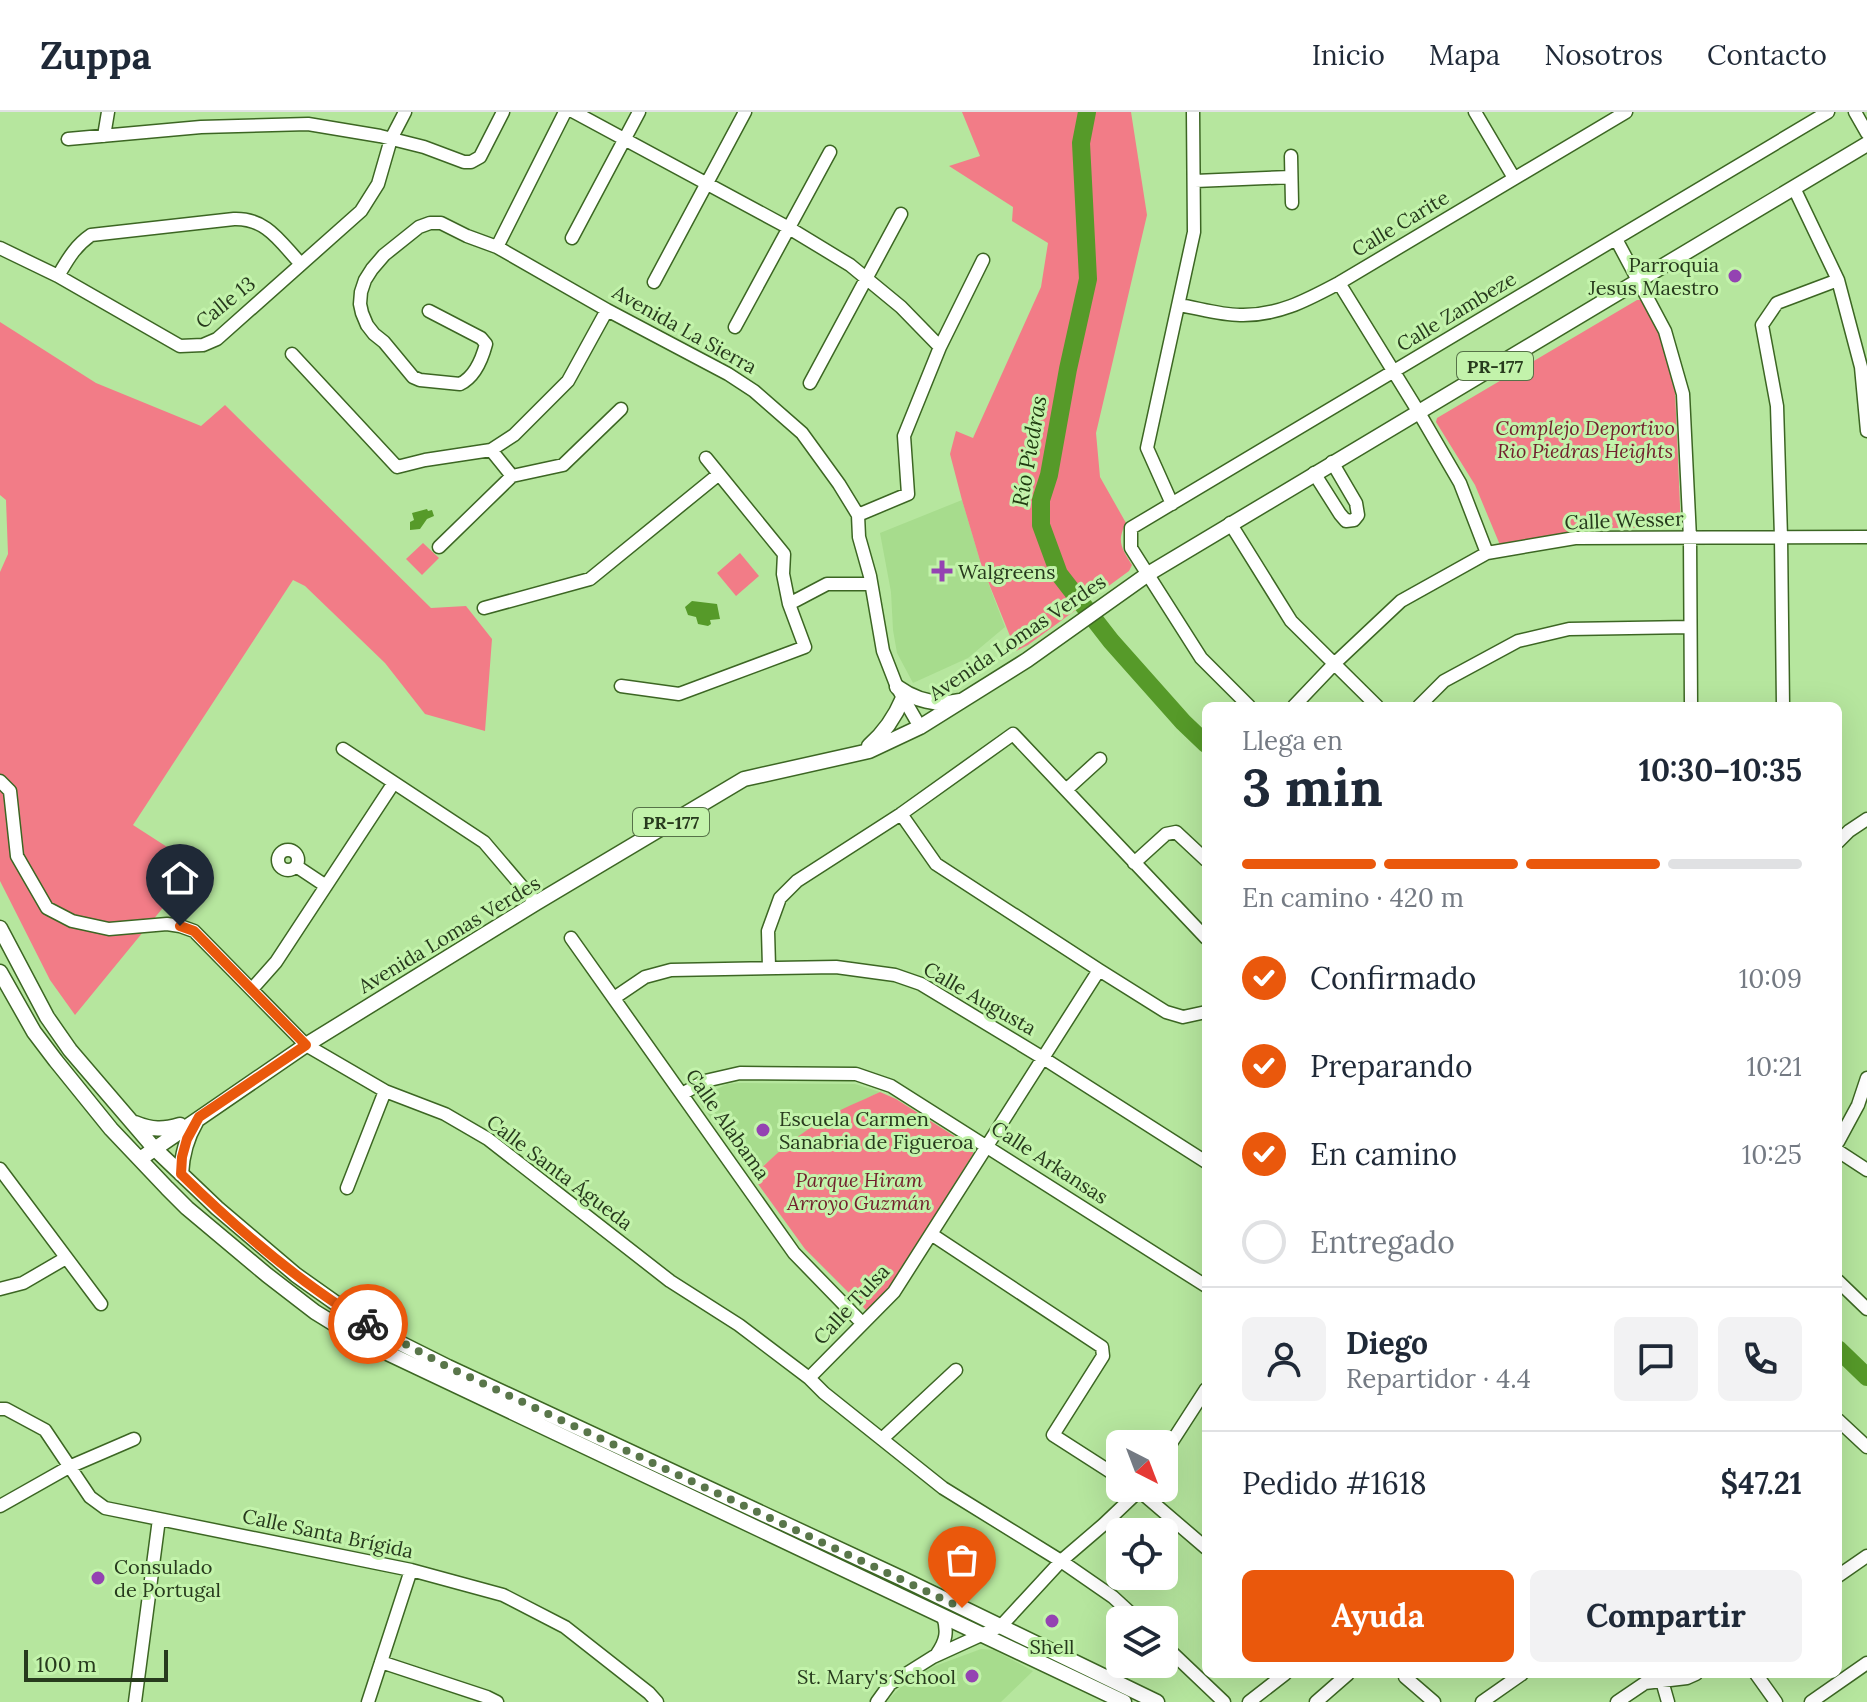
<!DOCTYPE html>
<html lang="es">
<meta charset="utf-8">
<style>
body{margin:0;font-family:Lora,serif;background:#f2f2f3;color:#1f2937;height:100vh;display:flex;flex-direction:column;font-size:30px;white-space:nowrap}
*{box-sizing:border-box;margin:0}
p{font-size:26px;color:#747a83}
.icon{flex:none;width:44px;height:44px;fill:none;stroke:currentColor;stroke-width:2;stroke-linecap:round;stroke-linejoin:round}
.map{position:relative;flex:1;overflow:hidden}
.side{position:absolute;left:1202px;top:590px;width:640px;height:976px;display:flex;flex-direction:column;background:#fff;border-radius:12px;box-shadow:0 8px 32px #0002}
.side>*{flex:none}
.needle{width:52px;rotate:138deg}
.buttons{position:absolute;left:1106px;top:1318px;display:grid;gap:16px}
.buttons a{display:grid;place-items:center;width:72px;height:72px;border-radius:12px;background:#fff;box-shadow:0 8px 32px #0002;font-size:40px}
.scale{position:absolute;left:24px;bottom:20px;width:144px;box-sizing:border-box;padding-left:8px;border:4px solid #273a1d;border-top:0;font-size:22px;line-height:28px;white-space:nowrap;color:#273a1d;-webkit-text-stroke:6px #c3f3ab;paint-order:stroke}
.pin{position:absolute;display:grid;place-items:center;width:68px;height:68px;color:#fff;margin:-82px -34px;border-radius:50% 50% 50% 0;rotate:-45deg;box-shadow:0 0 8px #0007}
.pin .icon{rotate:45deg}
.courier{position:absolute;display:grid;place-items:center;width:80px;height:80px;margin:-40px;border:6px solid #ea580c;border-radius:50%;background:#fff;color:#222;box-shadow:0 2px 10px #0007}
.headline em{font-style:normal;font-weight:800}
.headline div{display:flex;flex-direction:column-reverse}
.headline{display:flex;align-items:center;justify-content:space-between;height:136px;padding:0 40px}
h1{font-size:52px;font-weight:800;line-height:60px}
.bar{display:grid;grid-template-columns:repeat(4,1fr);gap:12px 8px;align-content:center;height:96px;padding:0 40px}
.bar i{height:10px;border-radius:6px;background:#e0e1e3}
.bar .selected{background:#ea580c}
.bar p{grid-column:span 4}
.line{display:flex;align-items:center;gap:20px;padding:0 40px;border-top:2px solid #e0e1e3}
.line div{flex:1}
.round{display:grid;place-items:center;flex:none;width:84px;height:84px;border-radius:12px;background:#f2f2f3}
ol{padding:0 40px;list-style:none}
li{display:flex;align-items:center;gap:24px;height:88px}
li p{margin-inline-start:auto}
li .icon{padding:8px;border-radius:50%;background:#ea580c;color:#fff;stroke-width:4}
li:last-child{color:#747a83}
li i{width:44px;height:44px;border:4px solid #e0e1e3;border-radius:50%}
.primary-button{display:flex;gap:16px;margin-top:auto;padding:16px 40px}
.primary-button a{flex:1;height:92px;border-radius:12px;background:#ea580c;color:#fff;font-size:32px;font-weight:800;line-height:92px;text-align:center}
.primary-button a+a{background:#f2f2f3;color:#1f2937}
header{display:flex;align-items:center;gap:48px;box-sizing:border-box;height:112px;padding:0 40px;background:#fff;border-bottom:2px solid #e0e1e3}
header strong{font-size:38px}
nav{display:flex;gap:44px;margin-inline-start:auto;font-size:28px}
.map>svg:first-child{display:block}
.built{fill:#a7dc8d}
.green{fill:#f27c87}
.water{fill:#569a29}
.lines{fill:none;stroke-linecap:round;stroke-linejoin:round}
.river{stroke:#569a29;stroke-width:18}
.minor-casing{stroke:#3c6623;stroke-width:15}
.major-casing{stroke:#3c6623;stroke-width:17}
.minor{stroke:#fff;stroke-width:12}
.major{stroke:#fff;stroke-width:14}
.done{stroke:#59764a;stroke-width:8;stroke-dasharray:0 14.4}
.route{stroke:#ea580c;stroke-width:10}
.poi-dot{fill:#9443b2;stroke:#c3f3ab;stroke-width:3}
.labels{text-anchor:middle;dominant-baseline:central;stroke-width:6;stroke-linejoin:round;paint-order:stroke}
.shield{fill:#c3f3ab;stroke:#567248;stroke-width:2}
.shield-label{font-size:18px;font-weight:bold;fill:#273a1d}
.street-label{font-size:20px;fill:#273a1d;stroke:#c3f3ab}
.poi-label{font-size:20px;fill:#273a1d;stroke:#c3f3ab;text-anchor:start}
.park-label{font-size:20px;font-style:italic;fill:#711f2c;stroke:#c3f3ab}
.water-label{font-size:22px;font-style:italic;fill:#1f3a0f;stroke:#c3f3ab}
</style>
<header>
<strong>Zuppa</strong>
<nav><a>Inicio</a><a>Mapa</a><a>Nosotros</a><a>Contacto</a></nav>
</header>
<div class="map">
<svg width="1867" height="1590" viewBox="0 0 1867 1590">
<rect width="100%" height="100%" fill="#b6e69e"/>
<path class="built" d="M962,388L981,452L1005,515L968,546L913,571L897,541L893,518L891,480L880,421Z
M741,971L855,972L880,980L824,1007L792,1030L765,1052L753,1065L700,991L701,985L727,972Z
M981,1537L994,1538L1033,1559L1001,1590H886L907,1569L935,1554Z"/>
<path class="green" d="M962,0H1131L1147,103L1096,321L1100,365L1126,411C1116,430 1122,436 1132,453L1129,459L1028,533L1016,539L981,452L962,388L950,342L956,319L973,326L1041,175L1048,131L1012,109L1013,95L949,54L980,44Z
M1637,188H1641L1659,221L1675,280L1681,416H1612L1500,433L1475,373L1436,310L1437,306Z
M0,210L96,271L201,314L225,293L431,496L466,494L492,527L485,619L425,602L385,551L305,474L293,468L133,713L192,751L175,781L75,903L50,868L0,769V460L8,442L6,388L0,383Z
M423,431L439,446L422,463L406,447Z
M740,441L759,464L736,484L717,461Z
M880,980L896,987L973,1036V1042L886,1182L867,1199L805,1137L753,1065C773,1043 797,1024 822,1008C840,997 861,989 880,980Z"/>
<path class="water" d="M427,397L428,399L432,398L434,404L427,407L420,417L410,418V410L414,408L412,401Z
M692,489L717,492L720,507L710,508L711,512L708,514L698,512L696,505L688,503L685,495Z"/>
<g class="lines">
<path class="river" d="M1087,0L1081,31L1088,167L1068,257L1049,363L1041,388V413L1059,462L1111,529L1183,610L1206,632
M1838,1237L1867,1265"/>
<g class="minor-casing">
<path id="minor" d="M574,0L789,116L850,153L901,195L940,235
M1475,0L1514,66
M1855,0L1867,21
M104,24L108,0
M68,27L201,15L308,12L380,24L424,35L464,50H471L480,45L503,0
M1291,44L1292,91
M1195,69L1291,65
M1794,76L1838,168L1861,255L1867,319
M572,126L639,0
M1616,127L1665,219L1683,282L1690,426L1691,594
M497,135L565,0
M0,136L58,164L180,234L203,233L217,227L361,99L378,72L391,27L405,0
M58,164C68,147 75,134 91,123L234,107C267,106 280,130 301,152
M654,170L745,0
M1339,171L1418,299L1460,371L1487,441
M1179,193C1198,196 1220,203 1240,203C1278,204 1307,188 1339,171L1626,0
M429,199L481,226L486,232C482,247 475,265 460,272L420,268L413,265L384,230L374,222L367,213L362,201L360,192L361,180L365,168L372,157L384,143L419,115L430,111H441L467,124L497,135L607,198L728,262L754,279L802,321L839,372L858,403L859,425L870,464L883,539L897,575L920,615
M735,215L830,40
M292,242L397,355L425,348L491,338L514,323L568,269L607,198
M810,271L901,102
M706,346L784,442L783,462L789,492
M1314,361L1340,402L1346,409L1354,408L1358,403L1356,391L1332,350
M512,364L563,353L621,297
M1172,392L1147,336L1194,120L1193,0
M858,403L908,382L904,324L940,235L983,148
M1230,411L1291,509L1377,594
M439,435L512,364L491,338
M484,496L590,467L719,362
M621,574L679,582L805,535L789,492L827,472H871
M1249,594L1201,546L1131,436V416L1828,0
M1294,594L1334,552L1401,489L1487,441L1575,426L1867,425
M1419,594L1444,569L1518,529L1569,517L1690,515
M1783,594L1781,425L1777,294L1762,213L1777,191L1838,168
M343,637L484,730L536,791
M0,669L10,679L17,744L47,796L72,809L109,817L167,812L180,814L194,819L306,933L385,979L445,1002L488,1027L670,1169L739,1213L809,1266L824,1281L943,1376L1061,1449L1113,1485L1138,1508
M1066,678L1100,647
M901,702L936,752L1099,858L1166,900L1183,905L1206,900
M1838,730L1849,719L1867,707
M278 748a10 10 0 1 1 20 0a10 10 0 1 1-20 0Z
M1134,751L1166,722L1176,720L1206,748
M296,754L326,774
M571,826L794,1141L862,1211
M769,855L768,819L780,786L797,769L901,702L1013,622L1206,826
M252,877L276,850L393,672
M614,886L645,865L671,858L836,855L895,863L921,872L1043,946L1206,1050
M682,982L705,969L740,961L856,962L891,974L1206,1174
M1838,1030L1858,993L1867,966
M1838,1039L1867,1058
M0,1057L101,1192
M347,1076L385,979
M931,1122L1102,1235L1103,1244L1053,1323L1120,1366
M1838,1169L1867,1197
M0,1177L23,1171L66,1146
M809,1266L894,1180L1099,858
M0,1297H6L45,1318L90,1385L105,1396L411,1458L503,1483L565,1515L649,1581L657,1590
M1838,1308L1867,1335
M883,1326L956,1258
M1164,1342L1206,1277
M1136,1376L1206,1436
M0,1394L69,1355L134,1327
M1838,1464L1867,1444
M1164,1533L1224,1590
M937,1542C946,1529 948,1520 943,1504
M381,1550L487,1585L497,1590
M1756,1562L1776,1590
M1405,1565L1434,1590
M1656,1565L1662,1569L1668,1590
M135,1590L159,1407
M368,1590L411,1458
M877,1590L890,1572L933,1545L1001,1514L1061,1449L1103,1413L1142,1376
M1249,1590L1285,1562
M1316,1590L1348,1562
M1482,1590L1522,1562
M1617,1590L1645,1571L1687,1566L1696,1562
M1811,1590L1867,1551"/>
</g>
<g class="major-casing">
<path id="major" d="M897,575C915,588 937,594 959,589
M869,634C885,620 895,605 903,586
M0,816L47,905L70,938L154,1036L217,1096L296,1163L351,1202L400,1231L448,1255L901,1466L1157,1590
M0,860L34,920L56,949L111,1017L167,1076L187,1096L267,1163L315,1200L362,1229L1124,1590
M135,1011C152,1018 163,1018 180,1013
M140,1047L306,933L536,791L744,667L869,639L920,615L1027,548L1148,462L1867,32
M181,1062C182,1042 186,1027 196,1010"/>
</g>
<use href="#minor" class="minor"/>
<use href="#major" class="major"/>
</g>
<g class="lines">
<path class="done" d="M368,1212L448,1255L962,1496"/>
<path class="route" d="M180,814L194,819L306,933L199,1005L187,1027L182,1045L181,1062C238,1118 300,1171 368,1212"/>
</g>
<g class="poi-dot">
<circle cx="1735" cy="164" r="8"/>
<path d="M938 447h8v8h8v8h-8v8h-8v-8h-8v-8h8z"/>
<circle cx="763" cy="1018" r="8"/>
<circle cx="98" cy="1466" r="8"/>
<circle cx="1052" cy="1509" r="8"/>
<circle cx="972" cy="1564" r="8"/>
</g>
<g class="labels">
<g class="shield">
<rect x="1457" y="240" width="76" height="28" rx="6"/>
<rect x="633" y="696" width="76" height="28" rx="6"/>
</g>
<g class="shield-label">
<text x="1495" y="254">PR-177</text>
<text x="671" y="710">PR-177</text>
</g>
<g class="street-label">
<text transform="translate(1400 111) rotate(-31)">Calle Carite</text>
<text transform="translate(225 190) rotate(-39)">Calle 13</text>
<text transform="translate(1456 199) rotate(-31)">Calle Zambeze</text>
<text transform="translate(685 217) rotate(29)">Avenida La Sierra</text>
<text transform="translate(1624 408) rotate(-2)">Calle Wesser</text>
<text transform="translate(1017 525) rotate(-34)">Avenida Lomas Verdes</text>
<text transform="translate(449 822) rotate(-31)">Avenida Lomas Verdes</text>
<text transform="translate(980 886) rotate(30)">Calle Augusta</text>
<text transform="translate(728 1012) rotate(55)">Calle Alabama</text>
<text transform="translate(1050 1050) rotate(33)">Calle Arkansas</text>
<text transform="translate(560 1060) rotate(37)">Calle Santa Águeda</text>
<text transform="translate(851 1192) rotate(-47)">Calle Tulsa</text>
<text transform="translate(328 1421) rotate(12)">Calle Santa Brígida</text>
</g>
<g class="poi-label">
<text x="1719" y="152" text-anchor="end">Parroquia<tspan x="1719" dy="23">Jesus Maestro</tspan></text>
<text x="958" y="459">Walgreens</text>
<text x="779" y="1006">Escuela Carmen<tspan x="779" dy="23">Sanabria de Figueroa</tspan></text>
<text x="114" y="1454">Consulado<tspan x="114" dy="23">de Portugal</tspan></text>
<text x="1052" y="1534" text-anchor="middle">Shell</text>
<text x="956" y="1564" text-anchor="end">St. Mary's School</text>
</g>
<g class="park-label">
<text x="1585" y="315">Complejo Deportivo<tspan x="1585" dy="23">Rio Piedras Heights</tspan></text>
<text x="859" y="1067">Parque Hiram<tspan x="859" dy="23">Arroyo Guzmán</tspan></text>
</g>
<g class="water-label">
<text transform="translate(1029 339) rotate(-80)">Río Piedras</text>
</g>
</g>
</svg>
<div class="buttons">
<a><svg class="needle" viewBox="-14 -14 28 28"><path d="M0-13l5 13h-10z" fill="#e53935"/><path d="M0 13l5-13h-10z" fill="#747a83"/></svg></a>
<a><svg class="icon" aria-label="locate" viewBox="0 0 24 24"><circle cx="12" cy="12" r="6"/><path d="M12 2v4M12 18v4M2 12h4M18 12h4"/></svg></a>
<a><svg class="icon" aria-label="layers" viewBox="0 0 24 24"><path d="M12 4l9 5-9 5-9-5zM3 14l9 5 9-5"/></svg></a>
</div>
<div class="scale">100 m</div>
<div class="pin" style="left:962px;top:1496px;background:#ea580c"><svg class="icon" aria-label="bag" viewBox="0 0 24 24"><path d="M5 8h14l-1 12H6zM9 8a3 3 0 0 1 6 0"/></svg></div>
<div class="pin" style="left:180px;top:814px;background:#1f2937"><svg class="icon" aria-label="home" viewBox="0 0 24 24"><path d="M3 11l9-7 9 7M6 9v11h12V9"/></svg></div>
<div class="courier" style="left:368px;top:1212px"><svg class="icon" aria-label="bike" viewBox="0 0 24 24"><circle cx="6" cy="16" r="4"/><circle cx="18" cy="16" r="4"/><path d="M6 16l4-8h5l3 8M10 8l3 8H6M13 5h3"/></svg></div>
<section class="side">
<div class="headline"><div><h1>3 min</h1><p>Llega en</p></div><em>10:30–10:35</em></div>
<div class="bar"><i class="selected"></i><i class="selected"></i><i class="selected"></i><i></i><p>En camino · 420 m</p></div>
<ol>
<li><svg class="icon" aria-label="check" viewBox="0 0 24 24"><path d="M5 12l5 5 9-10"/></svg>Confirmado<p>10:09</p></li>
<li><svg class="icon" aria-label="check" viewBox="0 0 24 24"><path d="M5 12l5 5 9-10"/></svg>Preparando<p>10:21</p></li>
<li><svg class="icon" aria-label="check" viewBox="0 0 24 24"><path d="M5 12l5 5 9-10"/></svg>En camino<p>10:25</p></li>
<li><i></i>Entregado</li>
</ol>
<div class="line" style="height:144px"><a class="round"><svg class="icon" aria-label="person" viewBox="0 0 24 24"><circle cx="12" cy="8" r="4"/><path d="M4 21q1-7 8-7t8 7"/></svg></a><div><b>Diego</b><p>Repartidor · 4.4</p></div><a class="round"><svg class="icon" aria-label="chat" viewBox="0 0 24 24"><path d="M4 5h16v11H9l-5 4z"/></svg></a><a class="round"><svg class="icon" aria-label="phone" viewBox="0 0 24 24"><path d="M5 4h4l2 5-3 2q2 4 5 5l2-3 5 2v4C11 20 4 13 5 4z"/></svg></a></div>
<div class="line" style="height:104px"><div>Pedido #1618</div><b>$47.21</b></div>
<div class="primary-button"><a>Ayuda</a><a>Compartir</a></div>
</section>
</div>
